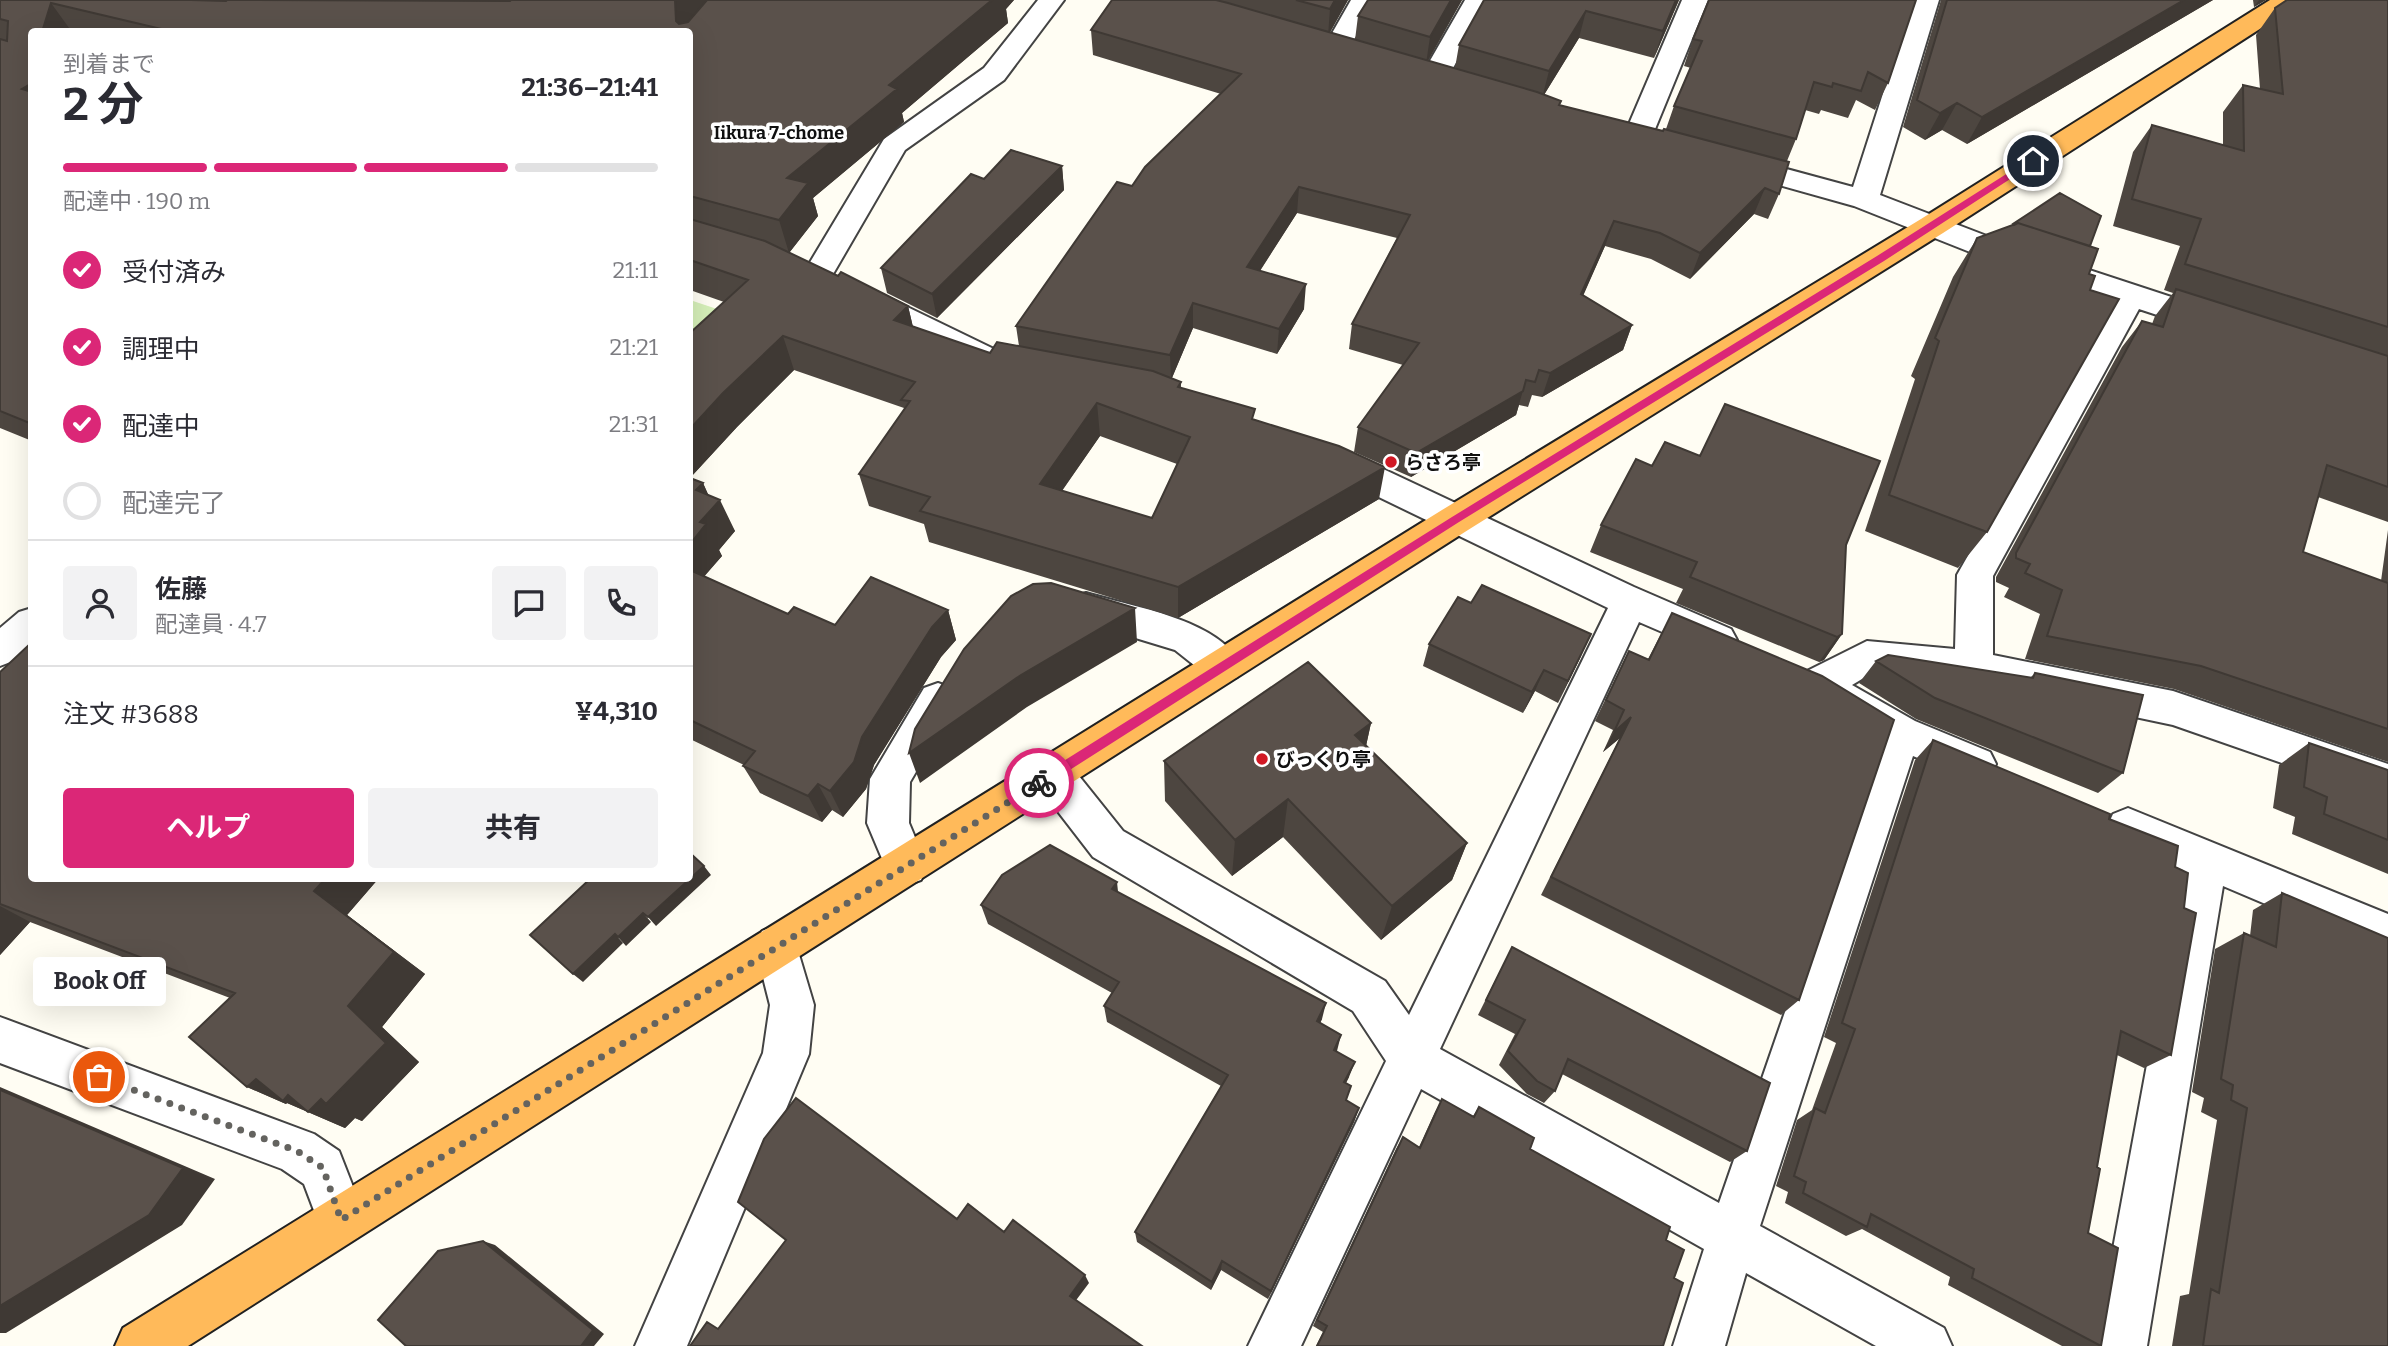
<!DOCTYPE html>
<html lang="ja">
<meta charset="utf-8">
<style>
body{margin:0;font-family:Bitter,"Noto Sans JP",serif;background:#f2f2f3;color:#2b2b33;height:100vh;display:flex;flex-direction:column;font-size:26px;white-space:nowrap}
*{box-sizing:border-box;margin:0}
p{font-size:23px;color:#7c7c81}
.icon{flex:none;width:38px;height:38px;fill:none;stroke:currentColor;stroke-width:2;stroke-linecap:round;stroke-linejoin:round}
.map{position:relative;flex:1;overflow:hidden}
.side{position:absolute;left:28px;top:28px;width:665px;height:854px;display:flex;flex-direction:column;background:#fff;border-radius:7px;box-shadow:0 7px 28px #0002}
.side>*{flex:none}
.pin{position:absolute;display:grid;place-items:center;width:60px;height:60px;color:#fff;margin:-30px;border:4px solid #fff;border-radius:50%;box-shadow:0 2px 7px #0007}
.courier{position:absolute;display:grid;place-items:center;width:70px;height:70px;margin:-35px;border:5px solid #db2777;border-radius:50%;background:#fff;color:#222;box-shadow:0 2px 9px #0007}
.bubble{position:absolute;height:49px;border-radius:7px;background:#fff;box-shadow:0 7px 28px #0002;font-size:23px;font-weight:700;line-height:49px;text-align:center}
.summary em{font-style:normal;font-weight:700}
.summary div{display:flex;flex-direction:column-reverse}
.summary{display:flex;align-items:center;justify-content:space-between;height:119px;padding:0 35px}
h1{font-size:46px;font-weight:700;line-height:52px}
.bar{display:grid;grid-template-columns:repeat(4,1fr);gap:10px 7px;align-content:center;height:84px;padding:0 35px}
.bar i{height:9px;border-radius:5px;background:#e1e1e2}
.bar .current{background:#db2777}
.bar p{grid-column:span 4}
.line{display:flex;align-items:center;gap:18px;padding:0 35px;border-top:2px solid #e1e1e2}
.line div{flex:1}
.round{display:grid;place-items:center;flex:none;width:74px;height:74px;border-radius:7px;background:#f2f2f3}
ol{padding:0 35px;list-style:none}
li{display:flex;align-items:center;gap:21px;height:77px}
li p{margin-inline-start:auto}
li .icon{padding:7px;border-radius:50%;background:#db2777;color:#fff;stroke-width:4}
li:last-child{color:#7c7c81}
li i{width:38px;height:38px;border:4px solid #e1e1e2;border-radius:50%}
.cta{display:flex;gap:14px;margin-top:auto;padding:14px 35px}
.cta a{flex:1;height:80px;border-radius:7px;background:#db2777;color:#fff;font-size:28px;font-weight:700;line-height:80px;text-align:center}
.cta a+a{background:#f2f2f3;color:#2b2b33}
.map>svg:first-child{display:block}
.green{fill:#d5efb8}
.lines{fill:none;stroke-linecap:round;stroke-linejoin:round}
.minor-casing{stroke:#434343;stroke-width:4}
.trunk-casing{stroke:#212121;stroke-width:4}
.minor{fill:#fff;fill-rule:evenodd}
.trunk{fill:#ffba5a;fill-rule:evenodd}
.wall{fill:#4d4640;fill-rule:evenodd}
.shaded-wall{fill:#3f3934}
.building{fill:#5a514b;stroke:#3f3934;stroke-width:2;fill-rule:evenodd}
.route{fill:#db2777}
.done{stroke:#64635f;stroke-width:7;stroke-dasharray:0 12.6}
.poi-dot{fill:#d11824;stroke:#fff;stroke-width:2.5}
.labels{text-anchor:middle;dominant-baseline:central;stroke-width:7;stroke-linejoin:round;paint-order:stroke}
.far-neighbourhood-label{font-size:18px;font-weight:bold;fill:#101010;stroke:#fff}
.poi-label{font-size:19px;font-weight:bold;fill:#101010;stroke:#fff;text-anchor:start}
</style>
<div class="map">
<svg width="2388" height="1346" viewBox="0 0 2388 1346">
<rect width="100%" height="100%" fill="#fffdf3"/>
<path class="green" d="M690,300L729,313L690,350Z"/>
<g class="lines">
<g class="minor-casing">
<path id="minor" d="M1038,0H1064L1004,80L905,150L829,281L818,284L807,281L803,274L884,139L984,68Z
M1351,0H1377L1345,55L1336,57L1327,55L1323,49Z
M1465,0H1491L1444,84L1434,86L1424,84L1420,78Z
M1682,0H1708L1653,134L1683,142L1687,148L1683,154L1673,157L1627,144L1623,138Z
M1913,0H1939L1880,195L1992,238L2223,314L2228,322L2223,330L2212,333L2139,309L1993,576V655L2173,691L2388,764V800L2173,725L1974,683L1872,673L1852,685L1915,721L1990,752L1996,764L1990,776L1976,782L1913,756L1760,1226L1944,1328L1952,1346H1876L1746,1273L1725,1346H1673L1704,1249L1421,1089L1301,1346H1248L1386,1061L1353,1011L1093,857L1039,787L1033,774L1039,761L1053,756L1067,761L1123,831L1385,981L1409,1015L1608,608L1323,470L1318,461L1323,452L1335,448L1347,452L1634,587L1731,629L1737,640L1731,651L1718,656L1639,622L1440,1049L1719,1203L1879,740L1835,712L1829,700L1832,696L1821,699L1807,695L1802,683L1807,671L1867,641L1955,649L1957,575L2113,300L1970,252L1854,206L1725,170L1721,164L1725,158L1735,155L1853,187Z
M866,287L998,351L1003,359L998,367L987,370L976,367L855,306L850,298L855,290Z
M1086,593C1133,607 1219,619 1242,666L1237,677L1223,682L1209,677L1175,650L1073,619L1067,608L1073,597Z
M32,608V646L13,661L0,666V628L19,612Z
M938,683L952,688L958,700L910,782L909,823L927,866L921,880L906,885L891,880L867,823L870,779L924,688Z
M2128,808L2388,914V956L2223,886L2147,1346H2095L2183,870L2113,840L2107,827L2113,814Z
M777,925L792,931L814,1005L809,1054L687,1346H635L763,1053L770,1005L755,946L762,931Z
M0,1017L314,1134L339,1151L366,1220L358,1237L341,1245L324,1237L304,1184L282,1169L0,1063Z"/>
</g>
<g class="trunk-casing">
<path id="trunk" d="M2270,0H2301L2297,5L1943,233L1468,530L188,1346H115L123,1328L1442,510L1921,219Z"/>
</g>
<use href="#minor" class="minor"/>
<use href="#trunk" class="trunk"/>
</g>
<path class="wall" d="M0,0H1014L1006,9L1008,23L902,113L904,122L813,198L818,216L789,253L838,276L908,306L913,327L990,353L1019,346L1016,326L1132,186L1221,94L1093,55L1091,30L1112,0H1348L1330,32L1355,40L1358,16L1462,0L1428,61L1455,68L1459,45L1484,0H1679L1654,58L1579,38L1544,95L1560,105L1663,131L1666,129L1674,106L1691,68L1684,66L1693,39L1916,0L1888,83L1875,110L1856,100L1848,118L1821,110L1819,114L1805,110L1796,139L1787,161L1779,194L1768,219L1754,214L1690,279L1651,259L1605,246L1583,295L1632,325L1623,350L1542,397L1532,395L1528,407L1519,405L1516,415L1411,477L1354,452L1358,427L1403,365L1349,349L1352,324L1397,238L1297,213L1260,271L1304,309L1277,354L1193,328L1172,378L1181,382V388L1255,420L1379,499L1178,618L929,542L924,524L869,506L859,474L904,410V408L794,370L737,427L690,478L703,483L708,495L735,531L719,550L722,556L704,576L788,614L835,625L948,610L956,640L941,657L874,765L866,789L843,817L832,810L822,822L760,793L743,766L744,765L690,739V333L724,302L690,290V32H32V441L0,428ZM1100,436L1177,464L1152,518L1062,491Z
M1941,0H2213L1967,144L1942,130L1925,140L1903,127Z
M2253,0H2266L2254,7Z
M2388,0V522L2318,497L2303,552L2381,581L2388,530V762L2174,689L2025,659L2040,614L2004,597L2009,588L1996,582V577L2122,347L2142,321L2152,324L2155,316L2173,293L2164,290L2180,246L2113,226L2133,152L2152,125L2223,145V112L2243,85L2260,89L2256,35L2275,8Z
M1062,166L1064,190L937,318L887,293L881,268Z
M2013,224L1987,532L1958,568L1865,531L1915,379L1911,376L1953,277L1977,238L2012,225Z
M1601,525L1846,545L1842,634L1824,660L1819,662L1676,603L1683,589L1590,552Z
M1471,603L1581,656L1558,703L1535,691L1523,713L1423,666L1429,644Z
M1672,613L1799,1000L1781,1015L1541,895L1620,738L1603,752L1613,730L1595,721L1618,673L1629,651L1648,659Z
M1876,661L2030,678L2035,673L2123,773L2098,793L1916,719L1859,683Z
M0,672L32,878H379L347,915L425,974L382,1027L419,1062L362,1121L355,1118L345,1128L287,1103L286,1104L247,1087L230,998L30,922L0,955Z
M1371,723L1366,746L1467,843L1452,880L1381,940L1283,837L1232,876L1165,801L1164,761Z
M1933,740L2109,819L2175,867L2184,908L2171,1055L2144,1068L2117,1055L2097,1167L2088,1233L2101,1346H2062L1948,1285L1950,1277L1862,1229L1846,1236L1785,1203L1788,1192L1776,1186L1797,1120L1812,1110L1836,1043L1824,1037L1915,760Z
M2309,743L2388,770V874L2292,834L2295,817L2273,808L2279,765Z
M1118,892L1322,1019L1320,1023L1349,1077L1346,1083V1100L1359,1108L1354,1122L1268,1299L1221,1270L1211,1290L1137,1242L1135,1232L1221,1086L1107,1022L1104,1006L1112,993L988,924L981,905Z
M2282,893L2388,1346H2172L2180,1296L2189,1294L2217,1120L2201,1112L2204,1098L2192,1092L2215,949L2244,933L2250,936L2253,910Z
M1512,947L1747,1151L1730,1162L1562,1074L1555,1091L1544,1103L1527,1094L1499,1065L1515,1034L1478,1015Z
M1442,1099L1473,1116L1479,1107L1530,1149L1666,1240L1674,1278L1663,1346H1316L1323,1332L1313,1326L1396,1149L1403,1137L1419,1147L1435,1112Z"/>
<path class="shaded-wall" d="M191,0H251L213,32Z
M675,0H711L686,32L676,21Z
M992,0H1014L1006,9L1008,23L902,113L904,122L813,198L818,216L789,253L779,220L787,178L889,85Z
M1335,0H1348L1328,36L1330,9Z
M1451,0H1462L1426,64L1430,37Z
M1676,0H1679L1654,58L1663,31Z
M2184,0H2213L1967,144L1982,117Z
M2259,0H2266L2254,7Z
M51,3L72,32H42Z
M1586,11L1579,38L1542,98L1549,71Z
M32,83V100L22,89Z
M1957,103L1942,130L1925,140L1940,113Z
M1062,166L1064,190L937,318L932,294Z
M1299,187L1297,213L1246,292L1247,267Z
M1765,188L1754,214L1690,279L1700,253Z
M1614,221L1605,246L1573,319L1581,294Z
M1306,284L1304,309L1277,354L1279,329Z
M1193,303V328L1171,380L1170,355Z
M908,306L916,340L894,320Z
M1632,325L1623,350L1542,397L1550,373Z
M783,336L794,370L737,427L690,478V429L723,393Z
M1526,380L1516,415L1411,477L1416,453Z
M1097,403L1100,436L1044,516L1040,484Z
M1385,467L1379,499L1178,618V587Z
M703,483L714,507L720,500L735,531L719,550L722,556L690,593V544L700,522L696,490Z
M1135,608L1137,642L1027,707L920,783L909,753L1021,675Z
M948,610L956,640L941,657L874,765L866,789L843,817L830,791L862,737L932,627Z
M1591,634L1581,656L1558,703L1568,681Z
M1842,634L1824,660L1819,662L1837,637Z
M1544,670L1535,691L1523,713L1532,692Z
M1631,717L1620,738L1603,752L1614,732Z
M1371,723L1362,764L1355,735Z
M818,784L832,810L822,822L808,796Z
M1288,799L1283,837L1232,876L1235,840Z
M1467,843L1452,880L1381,940L1392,906Z
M704,866L711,875L656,926L648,917Z
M326,878H379L347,915L425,974L382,1027L419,1062L362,1121L355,1118L345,1128L287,1103L286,1104L247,1087L256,1079L314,891Z
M1117,882L1119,901L1112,889Z
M0,906L30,922L0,955Z
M643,913L651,922L626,946L618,937Z
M615,934L623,943L583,982L573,974Z
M1326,1003L1322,1019L1313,1037L1317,1021Z
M1341,1035L1337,1051L1329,1065L1334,1050Z
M1355,1062L1349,1077L1339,1096L1344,1082Z
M0,1087L215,1179L182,1225L6,1333H0Z
M1359,1108L1354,1122L1268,1299L1271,1291Z
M483,1241L495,1245L604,1334L594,1346H581Z
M1222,1261L1221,1270L1211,1290L1212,1282Z
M1085,1275L1089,1283L1074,1303L1070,1296Z"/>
<path class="building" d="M0,0H191L226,1L227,0L510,1L511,0H675L676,21L679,24L688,22L707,0H992L889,85L897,89L787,178L808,183L779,220L690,196V32H174L51,3L42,32H32V83L22,89L32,92V424L0,411V39L7,41L8,21L0,19Z
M1112,0H1216L1228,3L1537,92L1561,101L1559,105L1663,131L1664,129L1789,162L1779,194L1765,188L1700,253L1660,233L1614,221L1581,294L1632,325L1550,373L1539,370L1535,382L1526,380L1523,391L1416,453L1358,427L1419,343L1352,324L1410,215L1299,187L1247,267L1306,284L1279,329L1193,303L1170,355L1016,326L1117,182L1132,186L1145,167L1241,74L1091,30Z
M1296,0H1335L1330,9Z
M1368,0H1451L1430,37L1358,16Z
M1484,0H1676L1663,31L1586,11L1549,71L1459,45Z
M1709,0H1916L1888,83L1868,72L1861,91L1833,83L1832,87L1814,82L1796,139L1674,106L1702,41L1693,39Z
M1947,0H2184L1982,117L1957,103L1940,113L1917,100Z
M2287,0H2388V327L2185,264L2201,219L2132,199L2152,125L2244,151L2243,85L2283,94L2275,8Z
M1011,150L1062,166L932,294L881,268L971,174L984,179Z
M2060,193L2101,216L2090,246L2018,223L2014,225L2013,224Z
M690,219L765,241L838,276L841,272L908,306L894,320L990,353L997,342L1153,371L1181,382L1178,387L1255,409L1252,419L1339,446L1385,467L1178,587L920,511L930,497L859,474L910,401L901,400L915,382L783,336L723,393L690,429V333L748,280L690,260ZM1097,403L1190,437L1152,518L1040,484Z
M2018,223L2098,249L2089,274L2095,276L2090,290L2119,299L1987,532L1889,495L1939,341L1935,338L1977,238Z
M2176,289L2388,356V487L2327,465L2303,552L2388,583V729L2201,666L2047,636L2062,590L2025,573L2030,564L2016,558V553L2142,321L2163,327Z
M1725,404L1880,461L1846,545L1842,634L1837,637L1690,577L1697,562L1601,525L1636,459L1652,466L1665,442L1700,456Z
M690,478L703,483L696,490L720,500L700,522L706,524L690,544Z
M690,570L788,614L794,607L835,625L871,577L948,610L932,627L862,737L854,762L830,791L818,784L808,796L743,766L755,751L690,720Z
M1051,583L1135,608L1021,675L909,753L915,729L964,649L1011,596L1033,584Z
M1482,585L1591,634L1568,681L1544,670L1532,692L1429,644L1458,597L1471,603Z
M1672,613L1822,676L1894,720L1799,1000L1551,877L1631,717L1614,732L1624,710L1606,700L1629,651L1649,660Z
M32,642V878H326L314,891L394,952L348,1006L386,1043L326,1104L321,1099L308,1112L288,1095L283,1101L256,1079L247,1087L189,1037L235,993L0,904V672Z
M1888,655L2033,678L2035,673L2143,695L2123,773L1935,698L1876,661Z
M1308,662L1371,723L1355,735L1467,843L1392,906L1288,799L1235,840L1164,761Z
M1933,740L2110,814L2109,819L2178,846L2175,867L2188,873L2184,908L2196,913L2171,1055L2121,1031L2097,1167L2100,1169L2088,1233L2118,1248L2101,1346L1972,1278L1974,1269L1871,1214L1867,1227L1803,1193L1806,1182L1794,1176L1815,1108L1825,1113L1855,1029L1842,1023Z
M2309,743L2388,770V840L2324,814L2327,797L2304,787Z
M1050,845L1117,882L1112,889L1326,1003L1317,1021L1341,1035L1334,1050L1355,1062L1344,1082L1351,1086L1346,1100L1359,1108L1271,1291L1222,1261L1212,1282L1135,1232L1228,1075L1104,1006L1119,982L981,905L1002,875Z
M690,853L704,866L648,917L643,913L618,937L615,934L573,974L530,935L591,878H690Z
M2282,893L2388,938V1346H2203L2211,1289L2219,1293L2247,1108L2231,1100L2233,1085L2221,1079L2244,933L2276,947Z
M1512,947L1770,1083L1747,1151L1568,1059L1555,1091L1537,1081L1508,1051L1525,1020L1486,1000Z
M0,1090L183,1168L149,1215L0,1306Z
M796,1098L957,1219L968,1204L1004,1232L1013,1220L1085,1275L1070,1296L1142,1346H690L707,1322L718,1329L786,1240L738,1202L764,1139Z
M1442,1099L1474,1117L1479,1107L1534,1138L1530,1149L1670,1227L1666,1240L1684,1250L1674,1278L1683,1283L1663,1346H1317L1327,1326L1317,1320L1403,1137L1420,1148Z
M483,1241L593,1330L581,1346H406L378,1320L438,1251Z"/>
<path class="route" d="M2030,159L2038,161L1884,261L1459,522L1043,787H1035V779L1452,517L1877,256Z"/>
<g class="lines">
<path class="done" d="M99,1077L297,1151L323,1168L341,1220L1039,783"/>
</g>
<g class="poi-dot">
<circle cx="1391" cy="462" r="7"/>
<circle cx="1262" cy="759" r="7"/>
</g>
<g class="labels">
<g class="far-neighbourhood-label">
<text x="779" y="133">Iikura 7-chome</text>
</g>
<g class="poi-label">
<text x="1405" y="462">らさろ亭</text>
<text x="1276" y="759">びっくり亭</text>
</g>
</g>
</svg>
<div class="pin" style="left:99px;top:1077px;background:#ea580c"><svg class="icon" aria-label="bag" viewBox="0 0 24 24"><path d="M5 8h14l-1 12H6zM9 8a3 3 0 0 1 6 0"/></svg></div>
<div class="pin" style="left:2033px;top:161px;background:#1f2937"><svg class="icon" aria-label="home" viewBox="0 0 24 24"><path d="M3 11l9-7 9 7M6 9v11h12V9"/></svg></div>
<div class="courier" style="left:1039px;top:783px"><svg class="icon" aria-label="bike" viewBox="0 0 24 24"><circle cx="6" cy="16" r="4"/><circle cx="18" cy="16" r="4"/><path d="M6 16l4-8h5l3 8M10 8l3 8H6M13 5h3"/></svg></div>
<div class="bubble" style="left:33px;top:957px;width:133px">Book Off</div>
<section class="side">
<div class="summary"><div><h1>2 分</h1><p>到着まで</p></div><em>21:36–21:41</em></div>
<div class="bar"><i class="current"></i><i class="current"></i><i class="current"></i><i></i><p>配達中 · 190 m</p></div>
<ol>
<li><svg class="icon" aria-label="check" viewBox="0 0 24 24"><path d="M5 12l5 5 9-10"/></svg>受付済み<p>21:11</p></li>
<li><svg class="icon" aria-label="check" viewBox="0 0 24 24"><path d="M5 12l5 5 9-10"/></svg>調理中<p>21:21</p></li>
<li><svg class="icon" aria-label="check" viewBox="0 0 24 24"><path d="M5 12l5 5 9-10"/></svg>配達中<p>21:31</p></li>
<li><i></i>配達完了</li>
</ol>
<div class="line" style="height:126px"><a class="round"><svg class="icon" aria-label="person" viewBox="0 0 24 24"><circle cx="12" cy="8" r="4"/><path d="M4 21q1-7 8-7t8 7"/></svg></a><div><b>佐藤</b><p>配達員 · 4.7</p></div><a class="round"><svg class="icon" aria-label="chat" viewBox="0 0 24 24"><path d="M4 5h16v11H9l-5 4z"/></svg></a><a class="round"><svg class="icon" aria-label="phone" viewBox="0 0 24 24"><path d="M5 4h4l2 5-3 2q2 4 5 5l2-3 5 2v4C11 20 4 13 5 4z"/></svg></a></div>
<div class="line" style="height:91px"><div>注文 #3688</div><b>¥4,310</b></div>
<div class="cta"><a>ヘルプ</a><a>共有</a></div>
</section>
</div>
